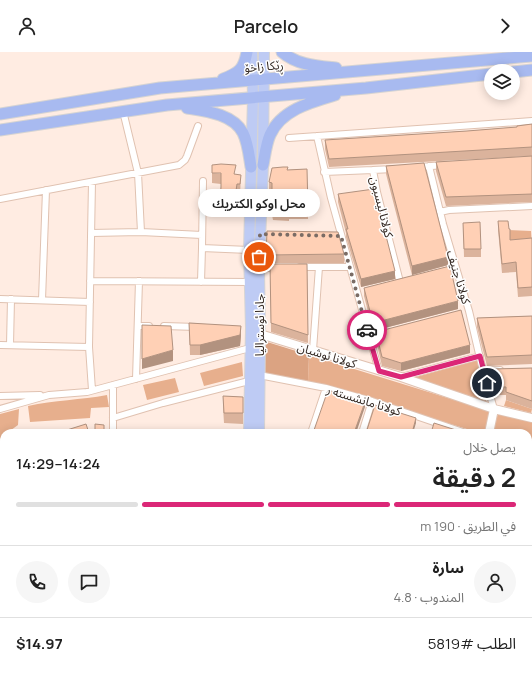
<!DOCTYPE html>
<html lang="ar">
<meta charset="utf-8">
<style>
body{margin:0;font-family:Manrope,"Noto Sans Arabic",sans-serif;background:#f6f6f6;color:#222;direction:rtl;height:100vh;display:flex;flex-direction:column;font-size:15px;white-space:nowrap}
*{box-sizing:border-box;margin:0}
p{font-size:13px;color:#767676}
.icon{flex:none;width:22px;height:22px;fill:none;stroke:currentColor;stroke-width:2;stroke-linecap:round;stroke-linejoin:round}
.map{position:relative;flex:1;overflow:hidden;direction:ltr}
.sheet{position:absolute;left:0px;top:377px;width:532px;height:248px;display:flex;flex-direction:column;background:#fff;border-radius:12px 12px 0 0;box-shadow:0 2px 10px #0003;direction:rtl}
.sheet>*{flex:none}
.tools{position:absolute;left:484px;top:12px;display:grid;gap:8px}
.tools a{display:grid;place-items:center;width:36px;height:36px;border-radius:50%;background:#fff;box-shadow:0 2px 10px #0003;font-size:20px}
.pin{position:absolute;display:grid;place-items:center;width:34px;height:34px;color:#fff;margin:-17px;border:2px solid #fff;border-radius:50%;box-shadow:0 1px 4px #0007}
.courier{position:absolute;display:grid;place-items:center;width:40px;height:40px;margin:-20px;border:3px solid #db2777;border-radius:50%;background:#fff;color:#222;box-shadow:0 1px 5px #0007}
.bubble{position:absolute;height:28px;border-radius:14px;background:#fff;box-shadow:0 2px 10px #0003;font-size:13px;font-weight:600;line-height:28px;text-align:center;direction:rtl}
.overview em{font-style:normal;font-weight:600}
.overview div{display:flex;flex-direction:column-reverse}
.overview{display:flex;align-items:center;justify-content:space-between;height:68px;padding:0 16px}
h1{font-size:26px;font-weight:600;line-height:30px}
.bar{display:grid;grid-template-columns:repeat(4,1fr);gap:6px 4px;align-content:center;height:48px;padding:0 16px}
.bar i{height:5px;border-radius:3px;background:#e0e0e0}
.bar .current{background:#db2777}
.bar p{grid-column:span 4}
.line{display:flex;align-items:center;gap:10px;padding:0 16px;border-top:1px solid #e0e0e0}
.line div{flex:1}
.round{display:grid;place-items:center;flex:none;width:42px;height:42px;border-radius:21px;background:#f6f6f6}
header{display:flex;justify-content:space-between;align-items:center;height:52px;padding:0 16px;background:#fff;font-size:18px;font-weight:600}
.map>svg:first-child{display:block}
.green{fill:#e7af8d}
.forest{fill:#dba382}
.lines{fill:none;stroke-linecap:round;stroke-linejoin:round}
.minor-casing{stroke:#e0c2b1;stroke-width:8}
.tertiary-casing{stroke:#e0c2b1;stroke-width:10}
.primary-casing{stroke:#d6d4d3;stroke-width:12}
.trunk-casing{stroke:#d6d4d3;stroke-width:13}
.motorway-casing{stroke:#d6d4d3;stroke-width:14}
.minor{stroke:#fff;stroke-width:6}
.tertiary{stroke:#fff;stroke-width:8}
.primary{stroke:#becbf4;stroke-width:10}
.trunk{stroke:#a8baf0;stroke-width:11}
.motorway{stroke:#92a9ec;stroke-width:12}
.wall{fill:#dbb39c}
.shaded-wall{fill:#b2927f}
.building{fill:#ffd0b5;stroke:#b2927f}
.done{stroke:#7a6c65;stroke-width:4;stroke-dasharray:0 7.2}
.route{stroke:#db2777;stroke-width:5}
.labels{text-anchor:middle;dominant-baseline:central;stroke-width:3;stroke-linejoin:round;paint-order:stroke}
.street-label{font-size:12px;fill:#322721;stroke:#fefefe}
</style>
<header><svg class="icon" aria-label="forward" viewBox="0 0 24 24"><path d="M9 5l7 7-7 7"/></svg>Parcelo<svg class="icon" aria-label="person" viewBox="0 0 24 24"><circle cx="12" cy="8" r="4"/><path d="M4 21q1-7 8-7t8 7"/></svg></header>
<div class="map">
<svg width="532" height="625" viewBox="0 0 532 625">
<rect width="100%" height="100%" fill="#ffece2"/>
<path class="green" d="M508,178L531,179L532,194L510,192Z
M309,303L490,359L485,381H480L308,329Z
M478,308L486,349L412,326Z
M242,310L243,324L204,334L200,321Z
M175,326L179,340L147,348L143,333Z
M107,343L109,355L91,356L90,366L30,370L28,354C54,348 81,348 107,343Z
M506,348L532,357L531,361L504,354Z
M19,357L18,373L7,381H4V383L1,385L0,392V362Z
M498,361L532,370V394L528,393V381H493Z"/>
<path class="forest" d="M264,289L309,303L308,329L263,321Z"/>
<g class="lines">
<g class="minor-casing">
<path id="minor" d="M123,59L138,121L141,180
M317,84L331,146L379,319
M289,86L532,69
M429,114L443,172L469,259L483,319L494,357
M418,115L445,113
M393,117L373,118L377,140L400,230
M324,120L373,118
M92,130L89,295L92,338
M0,147L179,113L185,108L187,104L198,74
M440,160L449,158L532,154
M91,181L141,180L202,183
M202,196L203,129
M300,215H350
M259,216H277
M90,229L251,230
M201,230L202,196L249,198
M0,247L90,250
M42,248L46,138
M138,274H149
M164,274L197,275
M0,293L89,295
M10,293L11,247
M313,298L319,215
M483,319L500,318
M259,323L326,336L372,349L466,381
M401,325L480,304
M136,327L139,229
M113,333V381
M0,344L40,343
M0,357L49,343L87,340L250,296
M113,366L163,351L249,329
M311,381L326,336
M362,381L372,349
M528,450L532,437
M0,522L4,521
M66,621V625
M87,621V625
M16,625L17,621
M134,625V621
M183,625V621"/>
</g>
<g class="tertiary-casing">
<path id="tertiary" d="M260,282L401,325L494,357L532,366
M489,381L494,357"/>
</g>
<g class="primary-casing">
<path id="primary" d="M249,381L251,276L249,198L253,46L252,0
M259,381L260,282L259,216L263,113L264,0"/>
</g>
<g class="trunk-casing">
<path id="trunk" d="M282,0C297,13 317,14 336,16
M513,20L532,18
M223,27C239,21 244,17 247,0
M187,56C206,59 233,62 243,81C248,91 249,103 251,115
M0,62L160,36L532,4
M0,78L167,53L366,36L491,22
M263,113C265,103 266,92 270,83C281,58 311,50 335,43"/>
</g>
<g class="motorway-casing">
<path id="motorway" d="M0,443L4,442
M0,461H4
M528,524L532,526
M528,543L532,545"/>
</g>
<use href="#minor" class="minor"/>
<use href="#tertiary" class="tertiary"/>
<use href="#primary" class="primary"/>
<use href="#trunk" class="trunk"/>
<use href="#motorway" class="motorway"/>
</g>
<path class="wall" d="M532,72V104L329,115L325,97V88L467,79L517,75Z
M532,104V150L446,154L436,119V110Z
M386,114L448,213L412,223L386,122Z
M307,117L308,167H289V169L273,168L270,153V142H272V141H269V130L288,118Z
M212,121L241,123L240,143H237L235,156L231,155L230,161L220,160L221,132L212,131Z
M338,142L395,227L361,235L346,185V181L338,150Z
M498,169L509,177L510,188L532,186V244L518,245L516,220L502,221L498,178Z
M463,171L481,197V205H464Z
M344,202V211H266V203Z
M270,212H307L308,291L271,280Z
M364,236L458,257L373,279L364,244Z
M532,264V312L487,314L477,275V266Z
M189,271L241,284L240,294L200,303H190Z
M376,280L470,301L401,319L382,314L376,288Z
M532,316V357L506,348V343H495L492,325V317Z
M223,344L243,345V372L224,371L223,355Z
M528,395L532,396V424L531,429L528,428Z
M532,449V486L528,485V463Z
M532,574V625H526V621H528V584Z"/>
<path class="shaded-wall" d="M237,132V143L235,156V145Z
M231,145V155L230,161V150Z
M448,205V213L412,223V214Z
M395,219V227L361,235V227Z
M458,249V257L373,279V271Z
M241,274V284L240,294L200,303V293Z
M470,293V301L401,319V311Z
M173,298V309L142,317V307Z
M365,350V355L356,381H354Z
M416,366V371L413,381H412Z
M532,414V424L531,429V418Z"/>
<path class="building" d="M532,72V95L329,107L325,88L467,79L517,75V74Z
M532,104V142L446,145L436,110Z
M424,111L448,205L412,214L386,114Z
M221,112L236,113L234,122L241,123L240,132H237L235,145H231L230,150H220L221,135V121H212V113Z
M283,115H288L287,118L307,117L308,157L289,156V158L273,157L270,142H272V131L269,130L272,116Z
M374,137L395,219L361,227L346,177H348L338,142Z
M498,169H508L509,177H510V188L532,186V235L518,236L516,210L502,212Z
M480,170L481,197H464L463,171Z
M267,179L338,180L344,202L266,203Z
M270,212H307L308,283L271,271Z
M450,214L458,249L373,271L364,236Z
M461,258L470,293L401,311L382,305L376,280Z
M532,264V303L487,305L477,266Z
M189,271L241,274L240,283L200,293H190Z
M142,273L171,274L173,298L142,307Z
M532,316V349L506,340V335H495L492,317Z
M328,338L365,350L354,381H313Z
M223,344L243,345V361H224Z
M375,353L416,366L412,381H366Z
M434,371L459,379V381H431Z
M86,372L89,381H67V378Z
M95,372L104,373V381H95Z
M528,395L532,396V414L531,418L528,417Z
M532,449V474L528,473V463Z
M532,574V591L528,590V584Z"/>
<g class="lines">
<path class="done" d="M259,205L260,182L341,184L367,278"/>
<path class="route" d="M367,278L379,319L401,325L480,304L487,331"/>
</g>
<g class="labels">
<g class="street-label">
<text transform="translate(264 14) rotate(-5)">ڕێکا زاخۆ</text>
<text transform="translate(382 155) rotate(76)">كولانا ليسبون</text>
<text transform="translate(459 225) rotate(73)">كولانا جنيف</text>
<text transform="translate(259 273) rotate(-90)">جادا ئوسترالیا</text>
<text transform="translate(327 303) rotate(17)">كولانا ئوشيان</text>
<text transform="translate(364 348) rotate(17)">كولانا مانشسته ر</text>
</g>
</g>
</svg>
<div class="tools">
<a><svg class="icon" aria-label="layers" viewBox="0 0 24 24"><path d="M12 4l9 5-9 5-9-5zM3 14l9 5 9-5"/></svg></a>
</div>
<div class="pin" style="left:259px;top:205px;background:#ea580c"><svg class="icon" aria-label="bag" viewBox="0 0 24 24"><path d="M5 8h14l-1 12H6zM9 8a3 3 0 0 1 6 0"/></svg></div>
<div class="pin" style="left:487px;top:331px;background:#1f2937"><svg class="icon" aria-label="home" viewBox="0 0 24 24"><path d="M3 11l9-7 9 7M6 9v11h12V9"/></svg></div>
<div class="courier" style="left:367px;top:278px"><svg class="icon" aria-label="car" viewBox="0 0 24 24"><path d="M5 17H2v-5l4-1 3-4h7l3 4 3 1v5h-3M9 17h6M6 11h13"/><circle cx="7" cy="17" r="2"/><circle cx="17" cy="17" r="2"/></svg></div>
<div class="bubble" style="left:198px;top:137px;width:122px">محل اوكو الكتريك</div>
<section class="sheet">
<div class="overview"><div><h1>2 دقيقة</h1><p>يصل خلال</p></div><em>14:24–14:29</em></div>
<div class="bar"><i class="current"></i><i class="current"></i><i class="current"></i><i></i><p>في الطريق · 190 m</p></div>
<div class="line" style="height:72px"><a class="round"><svg class="icon" aria-label="person" viewBox="0 0 24 24"><circle cx="12" cy="8" r="4"/><path d="M4 21q1-7 8-7t8 7"/></svg></a><div><b>سارة</b><p>المندوب · 4.8</p></div><a class="round"><svg class="icon" aria-label="chat" viewBox="0 0 24 24"><path d="M4 5h16v11H9l-5 4z"/></svg></a><a class="round"><svg class="icon" aria-label="phone" viewBox="0 0 24 24"><path d="M5 4h4l2 5-3 2q2 4 5 5l2-3 5 2v4C11 20 4 13 5 4z"/></svg></a></div>
<div class="line" style="height:52px"><div>الطلب #5819</div><b>$14.97</b></div>
</section>
</div>
